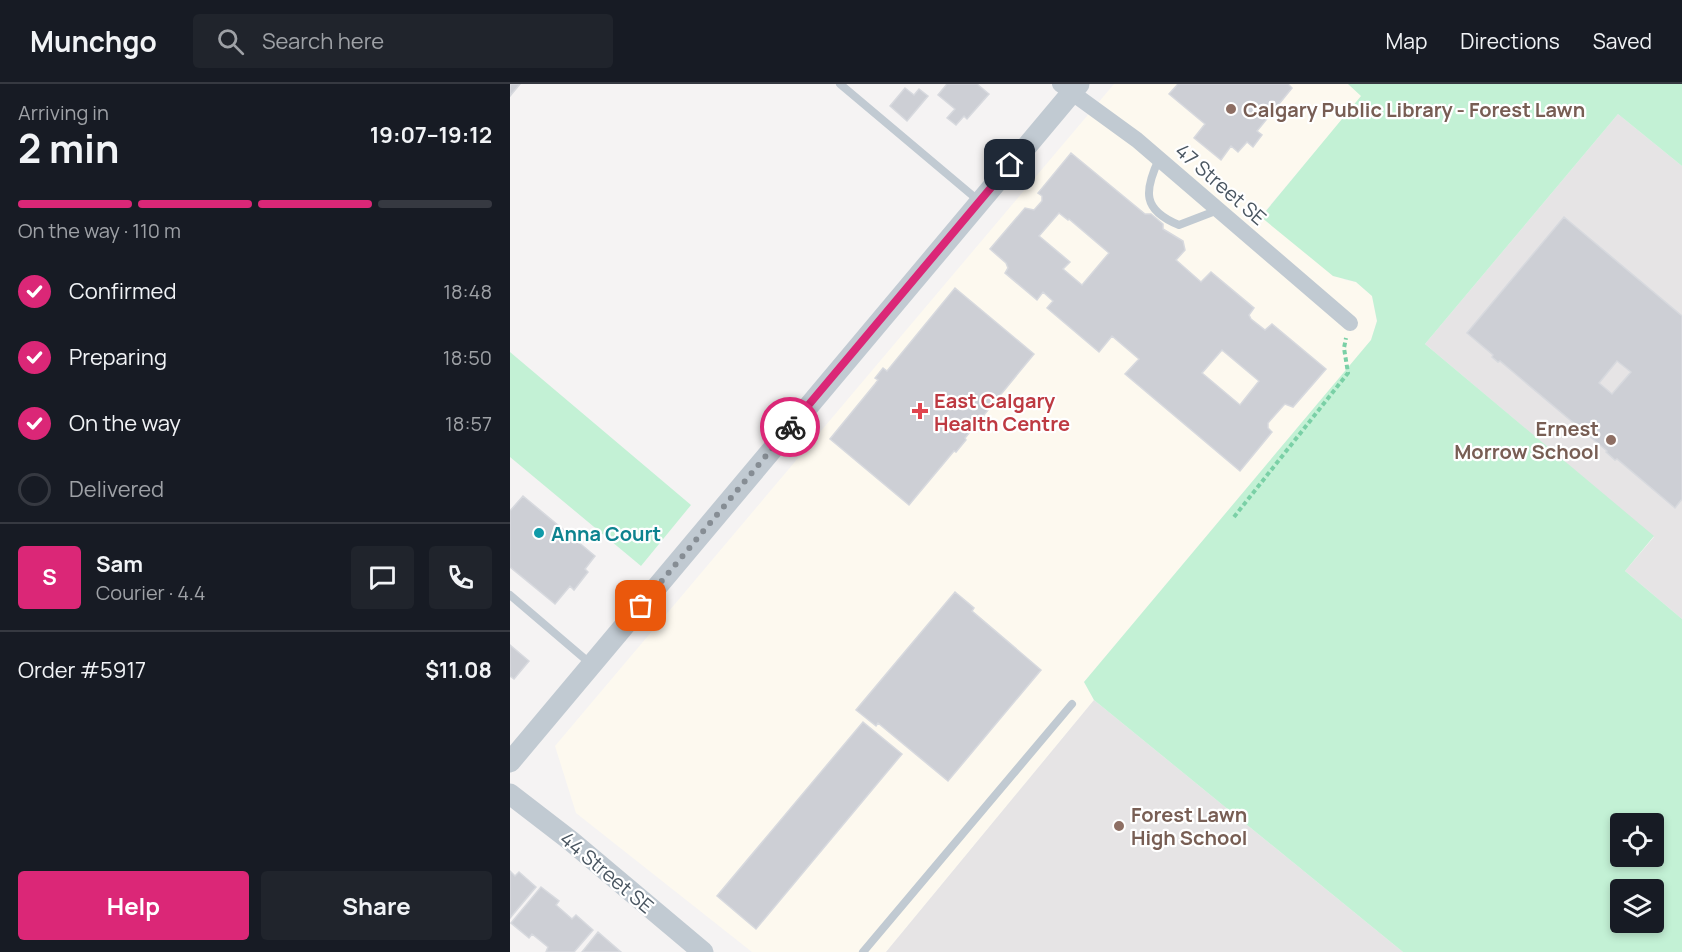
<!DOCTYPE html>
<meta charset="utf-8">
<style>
body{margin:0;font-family:Manrope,sans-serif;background:#20242c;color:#f1f3f6;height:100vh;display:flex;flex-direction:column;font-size:22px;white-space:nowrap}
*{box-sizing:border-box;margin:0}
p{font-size:20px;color:#9ea1a6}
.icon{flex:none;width:33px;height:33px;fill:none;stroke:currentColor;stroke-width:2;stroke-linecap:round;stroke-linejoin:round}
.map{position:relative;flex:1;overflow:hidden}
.side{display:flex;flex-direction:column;background:#171b24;width:510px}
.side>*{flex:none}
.fabs{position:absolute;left:1100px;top:729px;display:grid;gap:12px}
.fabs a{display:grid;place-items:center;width:54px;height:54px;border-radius:6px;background:#171b24;box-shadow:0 3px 9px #0003;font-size:30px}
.pin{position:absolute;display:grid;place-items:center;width:51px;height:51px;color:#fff;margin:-26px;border-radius:12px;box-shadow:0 3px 9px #0006}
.courier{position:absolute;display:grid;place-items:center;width:60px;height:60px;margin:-30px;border:4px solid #db2777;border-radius:50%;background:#fff;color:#222;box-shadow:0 2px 8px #0007}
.headline em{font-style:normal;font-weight:700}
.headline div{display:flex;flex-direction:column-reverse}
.headline{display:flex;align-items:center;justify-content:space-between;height:102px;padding:0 18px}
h1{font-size:39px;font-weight:700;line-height:45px}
.bar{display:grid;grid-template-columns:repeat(4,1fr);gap:9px 6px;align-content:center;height:72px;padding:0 18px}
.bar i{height:8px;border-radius:4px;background:#363941}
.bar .selected{background:#db2777}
.bar p{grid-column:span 4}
.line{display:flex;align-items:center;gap:15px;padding:0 18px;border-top:2px solid #363941}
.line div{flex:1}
.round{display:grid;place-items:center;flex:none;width:63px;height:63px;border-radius:6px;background:#20242c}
ol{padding:0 18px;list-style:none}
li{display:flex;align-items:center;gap:18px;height:66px}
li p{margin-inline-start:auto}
li .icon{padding:6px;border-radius:50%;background:#db2777;color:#fff;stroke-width:4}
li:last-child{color:#9ea1a6}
li i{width:33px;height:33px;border:3px solid #363941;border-radius:50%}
.button{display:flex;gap:12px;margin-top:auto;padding:12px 18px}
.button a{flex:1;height:69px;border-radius:6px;background:#db2777;color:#fff;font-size:24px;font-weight:700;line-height:69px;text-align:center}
.button a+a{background:#20242c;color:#f1f3f6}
header{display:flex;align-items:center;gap:36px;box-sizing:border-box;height:84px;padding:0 30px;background:#171b24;border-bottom:2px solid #363941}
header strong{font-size:28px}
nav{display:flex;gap:33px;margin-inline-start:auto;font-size:21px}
.search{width:420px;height:54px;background:#20242c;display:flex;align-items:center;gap:15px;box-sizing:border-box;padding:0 21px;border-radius:6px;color:#9ea1a6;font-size:22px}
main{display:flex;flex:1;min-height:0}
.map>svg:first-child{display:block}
.commercial{fill:#fdf9ef}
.education{fill:#e6e4e5}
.green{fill:#c3f1d5;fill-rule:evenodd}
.building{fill:#cdcfd5;stroke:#d7d9de;stroke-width:1.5;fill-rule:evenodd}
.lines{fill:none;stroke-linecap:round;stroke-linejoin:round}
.path{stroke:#7ad0a6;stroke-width:4;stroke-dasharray:4.5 3;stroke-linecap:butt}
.service{stroke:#c1cad2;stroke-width:8}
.minor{stroke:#c1cad2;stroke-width:16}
.tertiary{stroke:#c1cad2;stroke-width:21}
.done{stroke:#868d94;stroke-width:6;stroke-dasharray:0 10.8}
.route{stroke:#db2777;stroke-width:8}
.education-dot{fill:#8d6e63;stroke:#fff;stroke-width:2}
.health-dot{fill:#e0444e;stroke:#fff;stroke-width:2}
.culture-dot{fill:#0f9aa8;stroke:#fff;stroke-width:2}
.labels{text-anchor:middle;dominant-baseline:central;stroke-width:4.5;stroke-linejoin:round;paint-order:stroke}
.education-label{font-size:20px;font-weight:bold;fill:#785e54;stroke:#fff;text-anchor:start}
.street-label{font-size:20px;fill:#4a5661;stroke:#fff}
.health-label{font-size:20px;font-weight:bold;fill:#be3a42;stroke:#fff;text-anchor:start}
.culture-label{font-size:20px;font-weight:bold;fill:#0d838f;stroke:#fff;text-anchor:start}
</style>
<header>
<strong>Munchgo</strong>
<div class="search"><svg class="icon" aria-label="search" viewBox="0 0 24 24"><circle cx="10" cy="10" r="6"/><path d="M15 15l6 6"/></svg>Search here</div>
<nav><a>Map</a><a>Directions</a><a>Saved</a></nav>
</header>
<main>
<section class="side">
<div class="headline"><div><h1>2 min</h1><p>Arriving in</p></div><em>19:07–19:12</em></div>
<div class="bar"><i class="selected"></i><i class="selected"></i><i class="selected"></i><i></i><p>On the way · 110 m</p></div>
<ol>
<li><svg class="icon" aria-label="check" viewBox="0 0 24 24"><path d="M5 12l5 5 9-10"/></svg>Confirmed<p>18:48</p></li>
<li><svg class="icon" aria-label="check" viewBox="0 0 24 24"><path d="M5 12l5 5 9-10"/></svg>Preparing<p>18:50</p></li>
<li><svg class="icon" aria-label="check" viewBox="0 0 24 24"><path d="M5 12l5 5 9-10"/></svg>On the way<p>18:57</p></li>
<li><i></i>Delivered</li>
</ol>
<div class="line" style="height:108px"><b class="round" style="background:#db2777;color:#fff">S</b><div><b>Sam</b><p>Courier · 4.4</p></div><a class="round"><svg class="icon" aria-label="chat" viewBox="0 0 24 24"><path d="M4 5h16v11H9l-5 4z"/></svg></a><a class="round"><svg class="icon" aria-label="phone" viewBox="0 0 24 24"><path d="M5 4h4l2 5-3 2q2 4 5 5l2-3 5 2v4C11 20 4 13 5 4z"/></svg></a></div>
<div class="line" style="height:78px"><div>Order #5917</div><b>$11.08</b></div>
<div class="button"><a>Help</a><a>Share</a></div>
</section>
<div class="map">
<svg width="1172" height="868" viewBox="0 0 1172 868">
<rect width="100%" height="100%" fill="#f5f3f3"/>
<path class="commercial" d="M604,0H838L852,12L751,132L835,196L846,198L862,212L867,237L861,256L574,598L584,616L376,868H242L66,729L45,662Z"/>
<path class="education" d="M1108,30L1172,82V535L1115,487L1144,453L915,260Z
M584,616L893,868H376Z"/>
<path class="green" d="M838,0H1172V82L1108,30L915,260L1144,452L1115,487L1172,535V868H893L584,616L574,598L861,256L867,237L862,212L846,198L823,192L751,133L851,12ZM1110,740H1143V772H1110ZM1110,806H1143V838H1110Z
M0,268L181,421L131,482L0,373Z"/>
<path class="building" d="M0,0H10L0,12Z
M437,0H467L479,10L457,35L454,32L446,41L437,34L445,25L428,11Z
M668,0H778L782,4L747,47L752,51L743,63L737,58L728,68L721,62L711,76L684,54L695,40L659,10Z
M395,4L404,11L409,5L418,12L397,37L380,22Z
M561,69L635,130H641L653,140V145L673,157L675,166L666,176L691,198L701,188L744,224L739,231L741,235L755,246L762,240L816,285L783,323L775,320L773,322L758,339V344L762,348L730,387L615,290L629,275L602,252L589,268L537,224L543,217L533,208L527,216L495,189L498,184L496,179L480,165L515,124L524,126L532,117V112L528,109ZM549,129L558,136L559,135L599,169L572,201L553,185L560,178L529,152ZM712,266L749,297L730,321L692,289Z
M1054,133L1172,232V415L1165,424L1107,375L1105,376L1096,368L1097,367L990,277L988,278L982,273L983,271L957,249ZM1107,277L1121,288L1102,310L1089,299Z
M445,204L524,270L455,354L456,356L446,368L444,367L399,421L320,355L365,300L368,296L365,294L373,284L377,287Z
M13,412L85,472L75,485L78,488L64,506L60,502L45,520L0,483V427Z
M445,508L464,524L462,527L531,586L438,697L368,639L366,642L346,626Z
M0,561L19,577L4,595L0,592Z
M353,638L392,670L246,845L207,812Z
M0,787L5,792L9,788L26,803L0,834Z
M31,803L49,817L46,821L62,835L66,831L83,846L64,868H36L38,863L22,850L19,854L1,839Z
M88,848L111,868H72Z"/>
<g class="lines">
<path class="path" d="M724,433L838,289L834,264L836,254"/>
<path class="service" d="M330,0L469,117
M649,75C634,107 632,126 669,141L708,126
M0,511L82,581
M353,868L562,620"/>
<path class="minor" d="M550,0L627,56L840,239"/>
<path class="tertiary" d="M0,678L569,0
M0,710L61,757L193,868"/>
</g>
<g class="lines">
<path class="done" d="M131,522L280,343"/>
<path class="route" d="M280,343L500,81"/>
</g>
<g class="education-dot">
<circle cx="721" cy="25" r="6"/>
<circle cx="1101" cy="356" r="6"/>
<circle cx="609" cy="742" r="6"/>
</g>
<path class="health-dot" d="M407 318h6v6h6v6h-6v6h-6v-6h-6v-6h6z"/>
<circle class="culture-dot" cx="29" cy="449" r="6"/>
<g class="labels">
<g class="education-label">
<text x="733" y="25">Calgary Public Library - Forest Lawn</text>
<text x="1089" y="344" text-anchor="end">Ernest<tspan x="1089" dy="23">Morrow School</tspan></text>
<text x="621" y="730">Forest Lawn<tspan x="621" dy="23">High School</tspan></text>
</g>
<g class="street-label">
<text transform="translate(711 100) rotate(41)">47 Street SE</text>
<text transform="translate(97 788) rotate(40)">44 Street SE</text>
</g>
<g class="health-label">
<text x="424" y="316">East Calgary<tspan x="424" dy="23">Health Centre</tspan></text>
</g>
<g class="culture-label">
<text x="41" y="449">Anna Court</text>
</g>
</g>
</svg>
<div class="fabs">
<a><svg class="icon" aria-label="locate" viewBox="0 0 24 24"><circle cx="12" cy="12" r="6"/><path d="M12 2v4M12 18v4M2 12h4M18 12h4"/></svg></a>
<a><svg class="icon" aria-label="layers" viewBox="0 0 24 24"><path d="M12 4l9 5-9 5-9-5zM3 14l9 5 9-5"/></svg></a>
</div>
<div class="pin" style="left:131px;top:522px;background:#ea580c"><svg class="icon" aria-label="bag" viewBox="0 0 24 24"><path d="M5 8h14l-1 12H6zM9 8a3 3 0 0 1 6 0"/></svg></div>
<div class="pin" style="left:500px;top:81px;background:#1f2937"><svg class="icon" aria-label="home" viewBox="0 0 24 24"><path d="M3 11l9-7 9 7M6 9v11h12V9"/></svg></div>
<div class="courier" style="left:280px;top:343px"><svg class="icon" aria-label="bike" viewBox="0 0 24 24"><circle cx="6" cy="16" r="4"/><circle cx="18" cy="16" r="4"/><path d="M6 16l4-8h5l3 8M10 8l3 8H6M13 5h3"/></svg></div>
</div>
</main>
